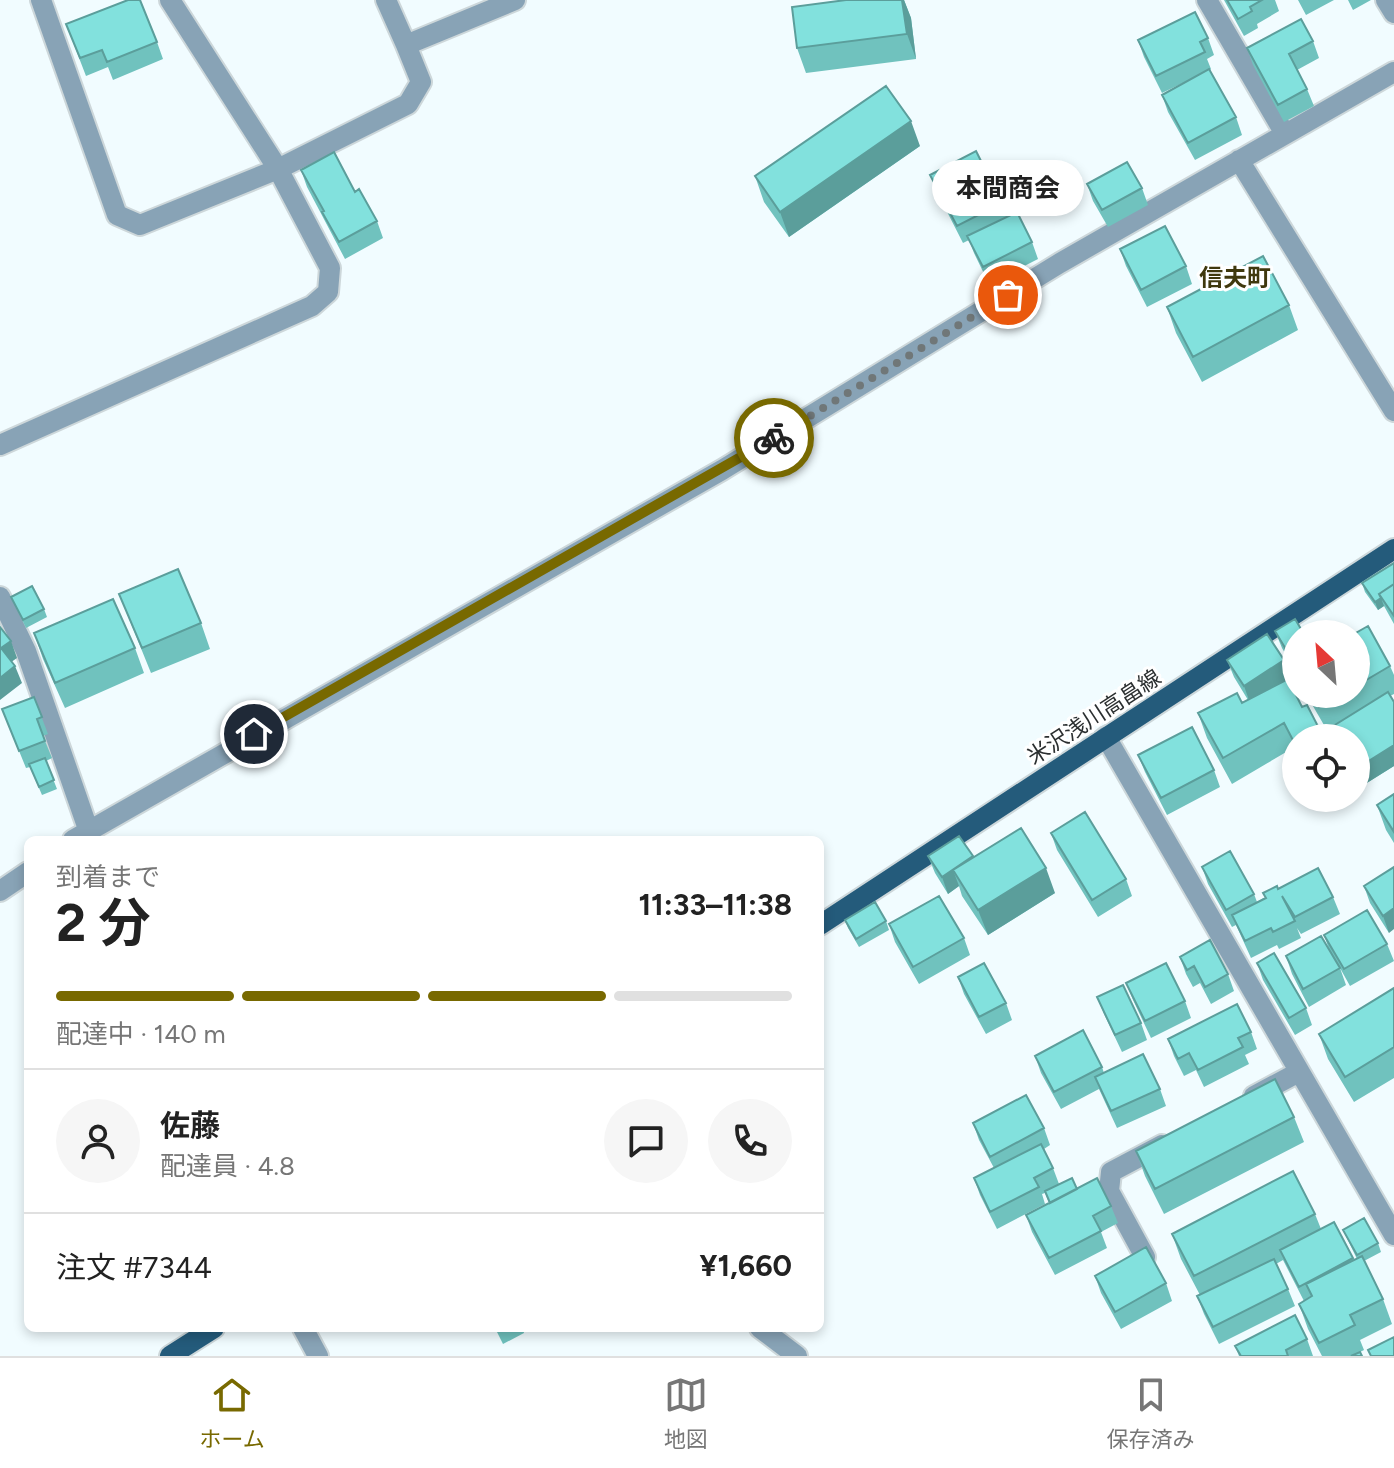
<!DOCTYPE html>
<html lang="ja">
<meta charset="utf-8">
<style>
body{margin:0;font-family:Figtree,"Noto Sans JP",sans-serif;background:#f6f6f6;color:#222;height:100vh;display:flex;flex-direction:column;font-size:30px;white-space:nowrap}
*{box-sizing:border-box;margin:0}
p{font-size:26px;color:#767676}
.icon{flex:none;width:44px;height:44px;fill:none;stroke:currentColor;stroke-width:2;stroke-linecap:round;stroke-linejoin:round}
.map{position:relative;flex:1;overflow:hidden}
.drawer{position:absolute;left:24px;top:836px;width:800px;height:496px;display:flex;flex-direction:column;background:#fff;border-radius:12px;box-shadow:0 4px 12px #0003}
.drawer>*{flex:none}
.needle{width:52px;rotate:334deg}
.controls{position:absolute;left:1282px;top:620px;display:grid;gap:16px}
.controls a{display:grid;place-items:center;width:88px;height:88px;border-radius:50%;background:#fff;box-shadow:0 4px 12px #0003;font-size:40px}
.pin{position:absolute;display:grid;place-items:center;width:68px;height:68px;color:#fff;margin:-34px;border:4px solid #fff;border-radius:50%;box-shadow:0 2px 8px #0007}
.courier{position:absolute;display:grid;place-items:center;width:80px;height:80px;margin:-40px;border:6px solid #786900;border-radius:50%;background:#fff;color:#222;box-shadow:0 2px 10px #0007}
.bubble{position:absolute;height:56px;border-radius:28px;background:#fff;box-shadow:0 4px 12px #0003;font-size:26px;font-weight:700;line-height:56px;text-align:center}
.headline em{font-style:normal;font-weight:700}
.headline div{display:flex;flex-direction:column-reverse}
.headline{display:flex;align-items:center;justify-content:space-between;height:136px;padding:0 32px}
h1{font-size:52px;font-weight:700;line-height:60px}
.bar{display:grid;grid-template-columns:repeat(4,1fr);gap:12px 8px;align-content:center;height:96px;padding:0 32px}
.bar i{height:10px;border-radius:6px;background:#e0e0e0}
.bar .current{background:#786900}
.bar p{grid-column:span 4}
.line{display:flex;align-items:center;gap:20px;padding:0 32px;border-top:2px solid #e0e0e0}
.line div{flex:1}
.round{display:grid;place-items:center;flex:none;width:84px;height:84px;border-radius:42px;background:#f6f6f6}
.menu{display:flex;justify-content:space-around;align-items:center;height:112px;border-top:2px solid #e0e0e0;background:#fff;font-size:22px;color:#767676}
.menu a{display:grid;justify-items:center;gap:4px}
.menu .current{color:#786900}
.map>svg:first-child{display:block}
.lines{fill:none;stroke-linecap:round;stroke-linejoin:round}
.minor-casing{stroke:#cdd7da;stroke-width:24}
.major-casing{stroke:#cdd7da;stroke-width:24}
.minor{stroke:#88a3b6;stroke-width:20}
.major{stroke:#245b7b;stroke-width:20}
.wall{fill:#70c2be}
.shaded-wall{fill:#5b9e9b}
.building{fill:#82e1dd;stroke:#5b9e9b;stroke-width:2}
.done{stroke:#707778;stroke-width:8;stroke-dasharray:0 14.4}
.route{stroke:#786900;stroke-width:10}
.labels{text-anchor:middle;dominant-baseline:central;stroke-width:6;stroke-linejoin:round;paint-order:stroke}
.street-label{font-size:22px;fill:#2b2f30;stroke:#fff}
.neighbourhood-label{font-size:24px;font-weight:bold;fill:#3f380d;stroke:#fff}
</style>
<div class="map">
<svg width="1394" height="1356" viewBox="0 0 1394 1356">
<rect width="100%" height="100%" fill="#f1fcff"/>
<g class="lines">
<g class="minor-casing">
<path id="minor" d="M41,0L117,215L140,225L278,169L408,104L421,82L406,45L515,0
M386,0L406,45
M1207,0L1285,134
M1386,0L1394,13
M1239,160L1394,411
M0,445L312,306L328,292L330,268L278,169L170,0
M0,597L26,651L88,829
M1106,737L1394,1235
M73,840L722,470L1060,263L1394,72
M0,891L28,872
M1254,1096L1299,1072
M1145,1257L1109,1191L1111,1172L1162,1145
M303,1328L318,1356
M760,1328L797,1356"/>
</g>
<g class="major-casing">
<path id="major" d="M820,925L1394,549
M170,1356L214,1328"/>
</g>
<use href="#minor" class="minor"/>
<use href="#major" class="major"/>
</g>
<path class="wall" d="M846,0H904L911,18L916,59L806,73L797,48Z
M1224,0H1275L1279,11L1257,24L1258,28L1244,36Z
M1298,0H1334L1306,15Z
M1348,0H1371L1353,10Z
M66,24L157,42L163,59L113,80L108,67L86,76Z
M1208,38L1214,55L1207,59L1211,69L1210,70L1236,117L1242,135L1195,160L1168,112L1162,95L1189,80L1162,93L1144,57L1138,40Z
M1313,41L1319,58L1297,70L1307,89L1314,106L1284,122L1253,65L1247,48Z
M920,146L789,237L764,202L755,176Z
M301,170L355,192L377,221L383,238L345,259L307,187Z
M930,175L1002,203L1007,217L1032,242L1038,259L989,284L974,253L969,240L963,243L937,192Z
M1087,184L1142,188L1148,205L1108,227L1093,201Z
M1120,249L1186,266L1192,284L1147,307L1126,266Z
M1289,305L1298,330L1202,382L1176,333L1167,307Z
M1394,563V624L1384,606L1378,610L1365,592L1362,583Z
M119,594L201,623L210,649L151,673Z
M11,597L44,609L47,617L26,628Z
M1275,631L1296,634V672L1282,648Z
M34,633L135,648L144,673L65,708L43,659Z
M1356,634L1390,666L1394,675V694L1390,696L1394,702V766L1362,786L1356,777V738H1333L1331,731L1328,732L1306,694H1356Z
M1227,660L1290,677L1286,680L1296,738V753L1293,748L1232,784L1207,738L1198,713L1242,703L1248,700L1234,677Z
M34,697L48,734L43,736L52,758L46,761L57,789L42,795L30,767L26,768L2,709Z
M1138,755L1214,770L1220,787L1167,815L1145,772Z
M1394,794V843L1386,830L1377,805Z
M1051,833L1126,879L1132,896L1098,917L1057,850Z
M928,856L1055,893L988,935L962,896L959,886L948,894L935,873Z
M1202,867L1254,894L1257,902L1278,889L1333,897L1340,914L1301,934L1297,928L1301,938L1279,949L1277,945L1251,958L1236,925L1232,927L1208,884Z
M1394,867L1389,933L1370,903L1364,886Z
M845,920L886,921L889,930L859,947L848,928Z
M889,924L964,938L970,955L919,984L895,942Z
M1324,935L1387,944L1394,961L1350,986L1340,968L1346,985L1309,1007L1292,974L1286,956L1330,952Z
M1180,957L1228,974L1234,991L1211,1004L1200,983L1193,987L1186,974Z
M1257,963L1306,1008L1312,1025L1295,1035L1263,980Z
M958,977L1006,1003L1012,1020L986,1034L964,994Z
M1126,983L1185,1001L1191,1018L1151,1038L1133,1000Z
M1394,988V1078L1354,1102L1328,1059L1319,1034Z
M1097,997L1141,1023L1147,1040L1122,1052L1104,1014Z
M1251,1032L1257,1049L1245,1055L1249,1064L1204,1087L1196,1070L1184,1076L1174,1056L1168,1039Z
M1035,1056L1102,1067L1104,1073L1160,1089L1166,1106L1117,1128L1099,1089L1061,1109L1041,1073Z
M1294,1117L1304,1142L1164,1214L1145,1176L1136,1151Z
M973,1123L1044,1128L1050,1145L1044,1149L1053,1168L1059,1184L1077,1189L1111,1206L1118,1223L1101,1232L1107,1248L1055,1275L1032,1232L1026,1215L1049,1203L1045,1193L1042,1194L1045,1204L997,1229L980,1195L974,1178L994,1168L979,1140Z
M1315,1214L1321,1229L1334,1222L1354,1260L1357,1259L1343,1230L1378,1243L1381,1252L1364,1261L1383,1299L1392,1324L1360,1340L1364,1350L1360,1352L1362,1356H1322L1308,1329L1299,1304L1304,1301L1283,1260L1276,1264L1288,1289L1295,1306L1219,1344L1204,1314L1197,1296L1200,1295L1181,1259L1172,1234Z
M1095,1276L1166,1283L1172,1301L1121,1329L1101,1293Z
M495,1328H523L524,1333L503,1344Z
M1307,1339L1313,1356H1239L1235,1346Z"/>
<path class="shaded-wall" d="M902,0H904L911,18L916,59L907,34Z
M911,121L920,146L789,237L780,212Z
M1381,598L1384,606L1378,610L1375,602Z
M11,641L17,658L7,665L1,648Z
M1284,660L1290,677L1250,703L1244,686Z
M15,666L22,683L0,700V678Z
M1394,745V766L1362,786L1356,769Z
M973,856L979,873L953,870L959,886L948,894L942,877Z
M1046,868L1055,893L988,935L978,910Z
M1394,908V929L1389,933L1383,916Z"/>
<path class="building" d="M128,0H140L157,42L107,62L102,50L80,58L66,24Z
M846,0H902L907,34L797,48L792,7Z
M1227,0H1262L1250,7L1252,11L1238,19Z
M1195,12L1208,38L1200,42L1205,52L1156,76L1138,40Z
M1301,19L1313,41L1289,54L1307,89L1278,105L1247,48Z
M1209,69L1236,117L1188,143L1162,95Z
M886,86L911,121L780,212L755,176Z
M976,151L1002,203L957,226L930,175Z
M334,152L355,192L359,189L377,221L339,242L322,212L324,211L301,170Z
M1127,162L1142,188L1102,210L1087,184Z
M1017,212L1032,242L983,267L967,236Z
M1165,226L1186,266L1141,290L1120,249Z
M1263,256L1289,305L1193,357L1167,307Z
M1394,563V584L1379,594L1381,598L1375,602L1362,583Z
M178,569L201,623L142,648L119,594Z
M1394,584V616L1379,594Z
M32,586L44,609L23,620L11,597Z
M113,599L135,648L55,683L34,633Z
M1295,619L1304,634H1296V666L1275,631Z
M1368,626L1390,666L1356,686V634H1354Z
M0,627L11,641L1,648L15,666L0,678Z
M1267,634L1284,660L1244,686L1227,660Z
M1288,679L1302,707L1307,705L1324,738H1296V746L1284,723L1223,758L1198,713L1237,693L1242,703Z
M1388,692L1394,702V745L1356,769V738H1336L1330,728Z
M1311,694H1342L1319,707Z
M34,697L42,717L37,719L45,741L19,751L2,709Z
M1192,727L1214,770L1161,798L1138,755Z
M45,758L54,780L39,787L29,764Z
M1394,794V832L1377,805Z
M1085,812L1126,879L1092,900L1051,833Z
M1021,828L1046,868L978,910L953,870Z
M959,836L973,856L942,877L928,856Z
M1230,851L1254,894L1226,910L1202,867Z
M1394,867V908L1383,916L1364,886Z
M1318,868L1333,897L1295,917L1282,896L1295,921L1273,932L1271,928L1245,941L1232,915L1266,898L1263,893L1277,886L1278,889Z
M939,896L964,938L913,967L889,924Z
M875,902L886,921L856,939L845,920Z
M1367,910L1387,944L1344,969L1324,935Z
M1321,936L1340,968L1303,989L1286,956Z
M1210,940L1228,974L1205,987L1194,966L1187,970L1180,957Z
M1274,953L1306,1008L1289,1018L1257,963Z
M984,963L1006,1003L979,1017L958,977Z
M1166,963L1185,1001L1145,1021L1126,983Z
M1123,985L1141,1023L1115,1035L1097,997Z
M1394,988V1047L1345,1077L1319,1034Z
M1237,1004L1251,1032L1238,1038L1243,1047L1198,1070L1189,1053L1178,1059L1168,1039Z
M1083,1030L1102,1067L1054,1092L1035,1056Z
M1143,1054L1160,1089L1111,1111L1095,1077Z
M1275,1079L1294,1117L1155,1189L1136,1151Z
M1026,1095L1044,1128L990,1157L973,1123Z
M1041,1144L1053,1168L1034,1178L1039,1187L990,1212L974,1178Z
M1293,1171L1315,1214L1194,1276L1172,1234Z
M1072,1178L1077,1189L1050,1203L1045,1191Z
M1097,1178L1111,1206L1093,1216L1101,1231L1049,1258L1026,1215Z
M1364,1218L1378,1243L1357,1255L1343,1230Z
M1334,1222L1353,1258L1299,1287L1280,1250Z
M1146,1247L1166,1283L1115,1312L1095,1276Z
M1362,1256L1383,1299L1350,1315L1355,1325L1319,1343L1299,1304L1312,1296L1306,1284Z
M1274,1259L1288,1289L1213,1327L1197,1296Z
M1295,1315L1307,1339L1286,1350L1288,1356H1241L1235,1346Z
M1394,1337V1356H1371L1368,1350Z
M1360,1352L1362,1356H1351Z"/>
<g class="lines">
<path class="done" d="M774,438L1008,295"/>
<path class="route" d="M254,734L774,438"/>
</g>
<g class="labels">
<g class="street-label">
<text transform="translate(1094 717) rotate(-33)">米沢浅川高畠線</text>
</g>
<g class="neighbourhood-label">
<text x="1235" y="277">信夫町</text>
</g>
</g>
</svg>
<div class="controls">
<a><svg class="needle" viewBox="-14 -14 28 28"><path d="M0-13l5 13h-10z" fill="#e53935"/><path d="M0 13l5-13h-10z" fill="#767676"/></svg></a>
<a><svg class="icon" aria-label="locate" viewBox="0 0 24 24"><circle cx="12" cy="12" r="6"/><path d="M12 2v4M12 18v4M2 12h4M18 12h4"/></svg></a>
</div>
<div class="pin" style="left:1008px;top:295px;background:#ea580c"><svg class="icon" aria-label="bag" viewBox="0 0 24 24"><path d="M5 8h14l-1 12H6zM9 8a3 3 0 0 1 6 0"/></svg></div>
<div class="pin" style="left:254px;top:734px;background:#1f2937"><svg class="icon" aria-label="home" viewBox="0 0 24 24"><path d="M3 11l9-7 9 7M6 9v11h12V9"/></svg></div>
<div class="courier" style="left:774px;top:438px"><svg class="icon" aria-label="bike" viewBox="0 0 24 24"><circle cx="6" cy="16" r="4"/><circle cx="18" cy="16" r="4"/><path d="M6 16l4-8h5l3 8M10 8l3 8H6M13 5h3"/></svg></div>
<div class="bubble" style="left:932px;top:160px;width:152px">本間商会</div>
<section class="drawer">
<div class="headline"><div><h1>2 分</h1><p>到着まで</p></div><em>11:33–11:38</em></div>
<div class="bar"><i class="current"></i><i class="current"></i><i class="current"></i><i></i><p>配達中 · 140 m</p></div>
<div class="line" style="height:144px"><a class="round"><svg class="icon" aria-label="person" viewBox="0 0 24 24"><circle cx="12" cy="8" r="4"/><path d="M4 21q1-7 8-7t8 7"/></svg></a><div><b>佐藤</b><p>配達員 · 4.8</p></div><a class="round"><svg class="icon" aria-label="chat" viewBox="0 0 24 24"><path d="M4 5h16v11H9l-5 4z"/></svg></a><a class="round"><svg class="icon" aria-label="phone" viewBox="0 0 24 24"><path d="M5 4h4l2 5-3 2q2 4 5 5l2-3 5 2v4C11 20 4 13 5 4z"/></svg></a></div>
<div class="line" style="height:104px"><div>注文 #7344</div><b>¥1,660</b></div>
</section>
</div>
<nav class="menu">
<a class="current"><svg class="icon" aria-label="home" viewBox="0 0 24 24"><path d="M3 11l9-7 9 7M6 9v11h12V9"/></svg>ホーム</a>
<a><svg class="icon" aria-label="map" viewBox="0 0 24 24"><path d="M3 6l6-2 6 2 6-2v14l-6 2-6-2-6 2zM9 4v14M15 6v14"/></svg>地図</a>
<a><svg class="icon" aria-label="saved" viewBox="0 0 24 24"><path d="M7 4h10v16l-5-4-5 4z"/></svg>保存済み</a>
</nav>
